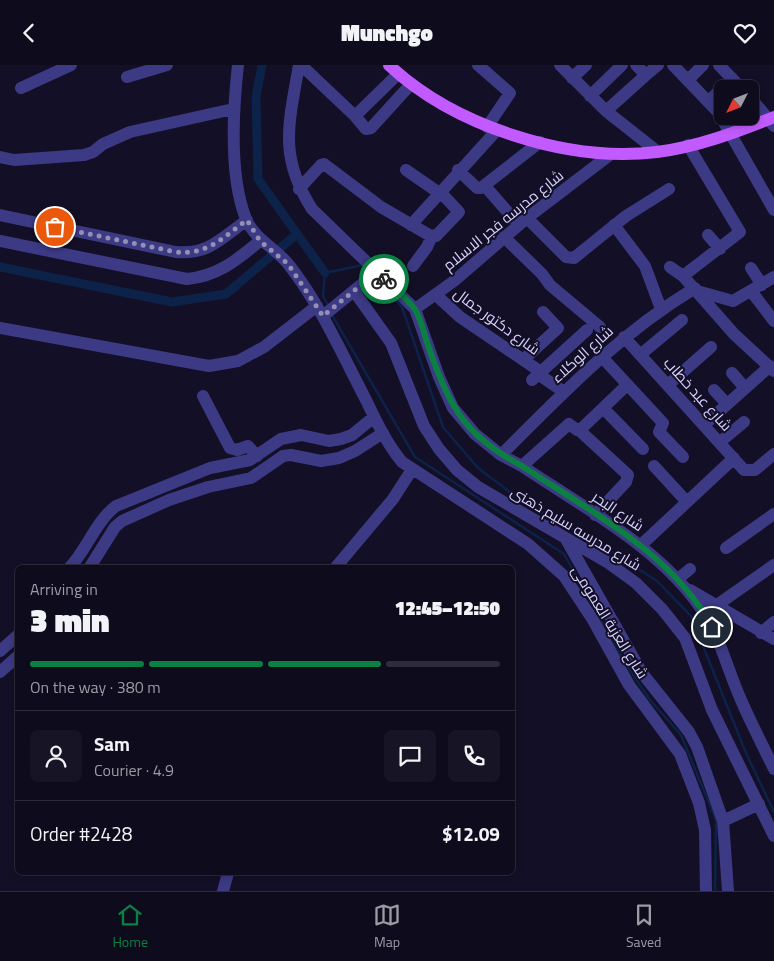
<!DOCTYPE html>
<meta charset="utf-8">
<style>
body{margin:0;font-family:"Titillium Web",Cairo,sans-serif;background:#171425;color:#f1f3f6;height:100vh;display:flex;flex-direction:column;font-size:19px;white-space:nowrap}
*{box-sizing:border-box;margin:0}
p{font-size:16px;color:#9b9ba3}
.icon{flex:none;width:28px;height:28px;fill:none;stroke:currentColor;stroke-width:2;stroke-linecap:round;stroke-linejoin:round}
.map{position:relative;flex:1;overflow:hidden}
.details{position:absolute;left:15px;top:500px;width:500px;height:310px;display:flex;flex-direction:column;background:#0e0b1c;border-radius:8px;box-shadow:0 2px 8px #0003,0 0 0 1px #2e2b3b}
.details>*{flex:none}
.needle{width:32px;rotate:228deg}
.fabs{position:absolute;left:714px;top:15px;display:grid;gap:10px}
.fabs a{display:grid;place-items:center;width:45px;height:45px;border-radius:8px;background:#0e0b1c;box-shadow:0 2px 8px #0003,0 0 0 1px #2e2b3b;font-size:25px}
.pin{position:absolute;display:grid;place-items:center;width:42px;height:42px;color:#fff;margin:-21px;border:2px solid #fff;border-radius:50%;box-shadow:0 1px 5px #0007}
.courier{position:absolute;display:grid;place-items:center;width:50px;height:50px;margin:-25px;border:4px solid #0b8043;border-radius:50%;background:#fff;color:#222;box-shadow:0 1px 6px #0007}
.summary em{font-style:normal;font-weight:800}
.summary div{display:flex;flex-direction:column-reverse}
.summary{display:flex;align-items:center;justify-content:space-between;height:85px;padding:0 15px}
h1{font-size:32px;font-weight:800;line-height:38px}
.bar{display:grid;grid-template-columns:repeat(4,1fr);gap:8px 5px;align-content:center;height:60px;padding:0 15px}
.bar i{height:6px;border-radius:4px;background:#2e2b3b}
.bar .on{background:#0b8043}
.bar p{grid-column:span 4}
.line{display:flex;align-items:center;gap:12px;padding:0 15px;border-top:1px solid #2e2b3b}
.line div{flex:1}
.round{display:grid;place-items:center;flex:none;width:52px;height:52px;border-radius:8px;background:#171425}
header{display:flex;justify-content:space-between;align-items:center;height:65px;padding:0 15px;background:#0e0b1c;font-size:22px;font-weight:800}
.dock{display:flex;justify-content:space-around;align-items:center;height:70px;border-top:1px solid #2e2b3b;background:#0e0b1c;font-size:14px;color:#9b9ba3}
.dock a{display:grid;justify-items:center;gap:2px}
.dock .on{color:#0b8043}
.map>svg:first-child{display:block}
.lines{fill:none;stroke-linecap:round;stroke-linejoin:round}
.stream{stroke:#0c2248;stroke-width:2.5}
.canal{stroke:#0c2248;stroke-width:9}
.minor{stroke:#3d3a85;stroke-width:12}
.major{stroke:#c25bff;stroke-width:12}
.done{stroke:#948fb3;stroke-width:5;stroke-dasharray:0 9}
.route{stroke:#0b8043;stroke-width:6}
.labels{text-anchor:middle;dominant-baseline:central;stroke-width:4;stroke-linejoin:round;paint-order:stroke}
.street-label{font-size:15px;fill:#d9d4ff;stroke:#130f26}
</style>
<header><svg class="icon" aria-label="back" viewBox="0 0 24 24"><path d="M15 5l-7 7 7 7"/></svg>Munchgo<svg class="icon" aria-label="heart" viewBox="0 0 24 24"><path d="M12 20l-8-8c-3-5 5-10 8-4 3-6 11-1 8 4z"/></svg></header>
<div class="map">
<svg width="774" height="826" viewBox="0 0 774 826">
<rect width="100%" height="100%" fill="#130f26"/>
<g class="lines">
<path class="stream" d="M382,221L402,242L443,362L478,403L523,437L598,478L657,516L691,551L746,688L774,747
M329,242L323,231L325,208L363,200
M332,250L415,392L564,489L626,599L650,635L681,670L716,755L715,826"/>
<path class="canal" d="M262,0L256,32L258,114L325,208
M0,202L172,237L226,229L297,169"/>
<path class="minor" d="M238,0C233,45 229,111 246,154C255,175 276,183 289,200C321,241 342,289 366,335C376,356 387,379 402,397L528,479L564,511L593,555L629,620L680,689L699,738L705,765L706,826
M299,0C289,58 278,91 312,144L415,244L439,312L453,343L475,369L501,390L522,401C584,443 663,484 704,548C721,575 728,606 741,635C751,658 763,681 774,704
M301,0L355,51
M478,0L510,28L487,62
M560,0L606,46L658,87
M636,0L646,10L658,0
M673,0L718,47L774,145
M719,0L742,24
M398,9L355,51L366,64L371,63L411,19
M127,12L167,0
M572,13L586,0
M688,15L703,0
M21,23L71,0
M590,31L622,0
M750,32L774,61
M709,36L732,13
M606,46L646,10
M0,92L14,95L84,90L93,87L103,79L130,67L233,44
M458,105L477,123H481L540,77
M485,121L519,160
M299,124L321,100L324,99L381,142L429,170L436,171L459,147L445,132L406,105
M0,150L176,187C208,190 222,173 247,155
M527,153L566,192L574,193L626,151L669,124
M411,160L497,65
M614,160L645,201L661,244
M708,170L720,184
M504,172L542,209L550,220L600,262
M0,176L187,214C218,211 237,195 260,176
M413,201L427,182L432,171
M670,202L683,211L734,269L774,306
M751,203L762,220
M683,211L740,167L688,80
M354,226L391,278L424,361L439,384L457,405L478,422L607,497L636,518L662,544L685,573L712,645L774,771
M697,226L733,236L774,212
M751,226L774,256
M436,230L460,252L541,307
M415,244L454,216L527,153L611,89
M323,251L361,220L375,205
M0,263L209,301L238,296L264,282L317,241
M624,272L744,405H755L774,389
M640,290L682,255
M601,291L663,358L659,367L683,392
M523,295L558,263L543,247
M732,308L745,323
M538,309L564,327
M532,315L587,265
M669,319L711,282
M714,325L727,339
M203,331L230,383L237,385L248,381L257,391
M603,343L643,384
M704,360L770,301
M579,365L628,410L626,417L595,450
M720,377L744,357
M501,390C563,328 619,269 695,223
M522,401L569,359L577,365H580L627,320
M654,401L687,437
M567,476L642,608L689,667L697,682L723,756L728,826
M640,481L734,393
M726,483L774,449
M70,502C87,484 96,456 116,441L210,403L250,395L281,374L301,370L329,376L341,374L352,370L374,352
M90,502L115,462L122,456L169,435L208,422L251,413L283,391L291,390L321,396L339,393L355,386L383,368
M336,502L393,434L411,406
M678,514L690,504
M690,525L774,574
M717,540L774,500
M761,568L774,557
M0,586L18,570
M0,607L18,591
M723,756L759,739
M223,826L228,808"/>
<path class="major" d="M389,0C454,61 568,98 657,87C697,82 737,67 774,52"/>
</g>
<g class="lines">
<path class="done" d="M55,162L176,187C208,190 222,173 247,155L260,176L288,199L323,251L361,220L375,205L384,214"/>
<path class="route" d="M384,214C394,223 406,233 414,243C422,254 425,274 430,286C450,344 467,372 522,401C590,446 673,489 712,562"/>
</g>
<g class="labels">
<g class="street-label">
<text transform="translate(503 155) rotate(-39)">شارع مدرسه فجر الاسلام</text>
<text transform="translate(497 256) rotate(36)">شارع دكتور جمال</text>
<text transform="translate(582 289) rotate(-42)">شارع الوكلاء</text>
<text transform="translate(698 329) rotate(48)">شارع عبد خطاب</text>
<text transform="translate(618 446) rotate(34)">شارع البحر</text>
<text transform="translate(576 463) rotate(31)">شارع مدرسه سليم ذهنى</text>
<text transform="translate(610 557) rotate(58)">شارع العزبة العمومى</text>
</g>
</g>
</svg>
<div class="fabs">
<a><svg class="needle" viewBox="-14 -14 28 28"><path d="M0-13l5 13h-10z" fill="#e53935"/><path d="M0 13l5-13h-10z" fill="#9b9ba3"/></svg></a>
</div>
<div class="pin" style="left:55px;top:162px;background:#ea580c"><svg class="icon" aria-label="bag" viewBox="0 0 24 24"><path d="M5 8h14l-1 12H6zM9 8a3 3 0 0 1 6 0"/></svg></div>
<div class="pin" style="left:712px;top:562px;background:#1f2937"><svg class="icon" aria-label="home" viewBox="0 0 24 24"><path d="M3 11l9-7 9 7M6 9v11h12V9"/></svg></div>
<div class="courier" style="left:384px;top:214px"><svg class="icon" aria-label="bike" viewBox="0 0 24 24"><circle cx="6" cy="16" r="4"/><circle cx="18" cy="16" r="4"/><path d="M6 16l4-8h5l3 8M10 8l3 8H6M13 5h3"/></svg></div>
<section class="details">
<div class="summary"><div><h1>3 min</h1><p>Arriving in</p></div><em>12:45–12:50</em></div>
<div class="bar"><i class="on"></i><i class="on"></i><i class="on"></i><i></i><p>On the way · 380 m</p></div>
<div class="line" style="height:90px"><a class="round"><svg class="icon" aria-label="person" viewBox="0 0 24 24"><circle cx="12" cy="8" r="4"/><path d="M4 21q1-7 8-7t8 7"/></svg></a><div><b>Sam</b><p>Courier · 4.9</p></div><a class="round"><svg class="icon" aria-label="chat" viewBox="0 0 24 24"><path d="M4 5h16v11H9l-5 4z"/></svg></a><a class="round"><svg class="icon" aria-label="phone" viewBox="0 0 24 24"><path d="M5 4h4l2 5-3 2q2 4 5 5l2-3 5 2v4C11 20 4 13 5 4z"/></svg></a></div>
<div class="line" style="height:65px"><div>Order #2428</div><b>$12.09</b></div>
</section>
</div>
<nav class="dock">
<a class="on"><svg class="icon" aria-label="home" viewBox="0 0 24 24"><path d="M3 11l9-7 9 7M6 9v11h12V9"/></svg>Home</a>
<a><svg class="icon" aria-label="map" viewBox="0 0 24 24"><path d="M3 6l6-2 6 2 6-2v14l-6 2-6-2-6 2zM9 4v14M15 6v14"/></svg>Map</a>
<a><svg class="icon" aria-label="saved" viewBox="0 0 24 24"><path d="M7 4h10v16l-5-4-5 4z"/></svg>Saved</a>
</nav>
